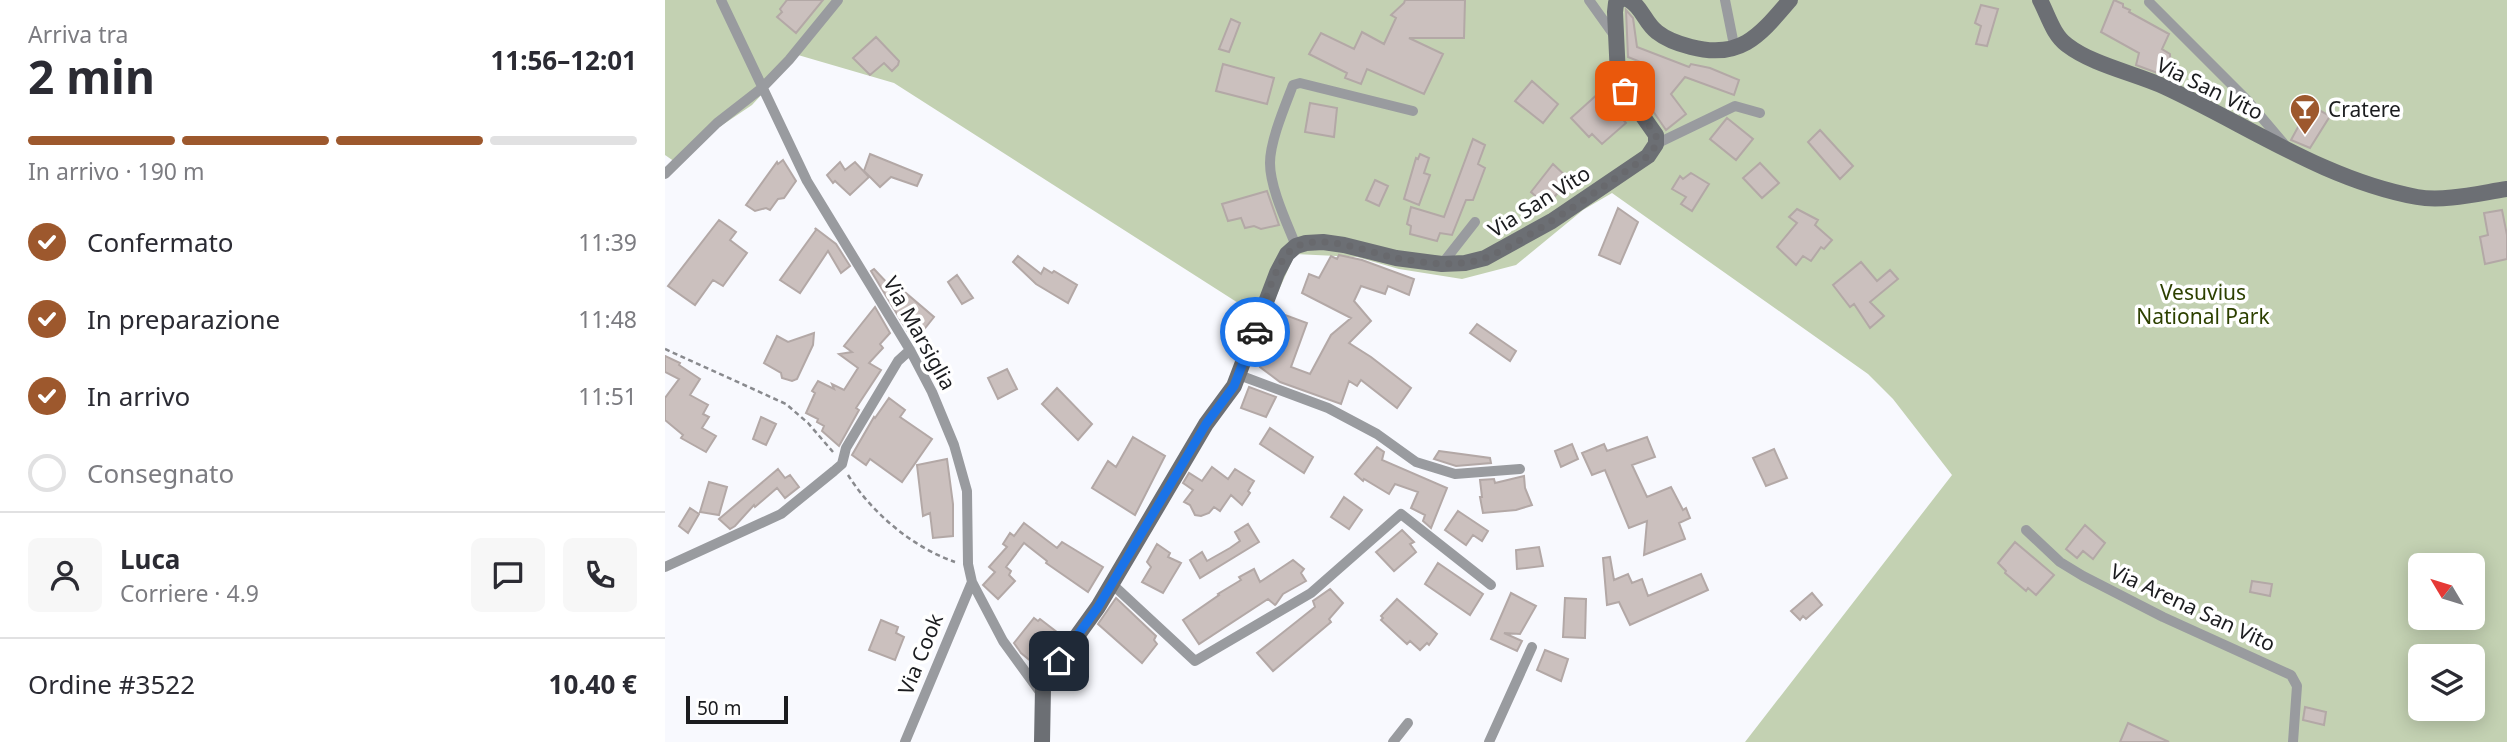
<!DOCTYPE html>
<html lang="it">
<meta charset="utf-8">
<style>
body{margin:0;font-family:"Noto Sans",sans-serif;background:#f7f7f7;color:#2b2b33;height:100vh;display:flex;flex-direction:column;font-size:26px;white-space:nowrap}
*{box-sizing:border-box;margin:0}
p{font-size:23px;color:#7c7c81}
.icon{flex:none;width:38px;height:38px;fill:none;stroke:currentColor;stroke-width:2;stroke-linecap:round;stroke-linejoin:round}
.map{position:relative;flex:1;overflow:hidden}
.details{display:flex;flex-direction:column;background:#fff;width:665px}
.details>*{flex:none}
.needle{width:46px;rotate:308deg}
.tools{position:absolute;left:1743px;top:553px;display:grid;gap:14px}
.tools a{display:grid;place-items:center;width:77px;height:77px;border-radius:10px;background:#fff;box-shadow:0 4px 18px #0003;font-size:35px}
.scale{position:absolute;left:21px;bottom:18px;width:102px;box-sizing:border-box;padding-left:7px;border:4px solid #1b1c1f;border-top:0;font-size:19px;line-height:24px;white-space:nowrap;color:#1b1c1f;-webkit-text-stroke:5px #fff;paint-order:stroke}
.pin{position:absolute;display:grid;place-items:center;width:60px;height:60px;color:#fff;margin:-30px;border-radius:14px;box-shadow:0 4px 10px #0006}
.courier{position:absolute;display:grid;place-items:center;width:70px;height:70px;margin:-35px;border:5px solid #1a73e8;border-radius:50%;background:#fff;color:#222;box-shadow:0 2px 9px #0007}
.summary em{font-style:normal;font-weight:700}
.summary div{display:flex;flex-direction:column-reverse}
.summary{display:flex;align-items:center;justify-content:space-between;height:119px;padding:0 28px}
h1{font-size:46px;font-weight:700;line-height:52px}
.bar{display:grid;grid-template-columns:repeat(4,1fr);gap:10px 7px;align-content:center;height:84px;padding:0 28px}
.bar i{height:9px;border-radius:5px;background:#e1e1e2}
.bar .active{background:#9d582d}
.bar p{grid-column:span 4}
.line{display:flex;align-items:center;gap:18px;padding:0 28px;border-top:2px solid #e1e1e2}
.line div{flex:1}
.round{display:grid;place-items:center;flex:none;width:74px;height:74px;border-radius:10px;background:#f7f7f7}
ol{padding:0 28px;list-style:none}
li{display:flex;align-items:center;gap:21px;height:77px}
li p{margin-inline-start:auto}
li .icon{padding:7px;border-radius:50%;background:#9d582d;color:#fff;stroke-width:4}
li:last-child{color:#7c7c81}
li i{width:38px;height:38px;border:4px solid #e1e1e2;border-radius:50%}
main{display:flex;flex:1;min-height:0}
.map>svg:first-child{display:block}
.green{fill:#c3d1b2;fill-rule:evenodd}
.building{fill:#cbc0be;stroke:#b3a8a6;stroke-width:2}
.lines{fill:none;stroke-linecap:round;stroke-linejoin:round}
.path{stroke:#898a8e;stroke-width:2.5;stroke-dasharray:5 3.5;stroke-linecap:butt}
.street{stroke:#999b9f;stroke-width:10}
.secondary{stroke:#6c6f74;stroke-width:16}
.done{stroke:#68696d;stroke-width:7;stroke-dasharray:0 12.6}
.route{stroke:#1a73e8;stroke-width:9}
.labels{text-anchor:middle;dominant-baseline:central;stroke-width:7;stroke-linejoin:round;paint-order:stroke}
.street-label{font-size:21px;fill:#1b1c1f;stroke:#fff}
.poi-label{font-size:21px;fill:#1b1c1f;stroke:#fff;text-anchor:start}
.park-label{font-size:21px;fill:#2d4000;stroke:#fff}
</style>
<main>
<section class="details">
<div class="summary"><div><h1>2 min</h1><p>Arriva tra</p></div><em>11:56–12:01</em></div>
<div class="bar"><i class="active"></i><i class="active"></i><i class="active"></i><i></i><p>In arrivo · 190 m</p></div>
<ol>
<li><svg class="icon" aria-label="check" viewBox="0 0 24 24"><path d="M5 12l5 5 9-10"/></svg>Confermato<p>11:39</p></li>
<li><svg class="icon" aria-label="check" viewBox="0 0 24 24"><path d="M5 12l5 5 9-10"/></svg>In preparazione<p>11:48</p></li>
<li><svg class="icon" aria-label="check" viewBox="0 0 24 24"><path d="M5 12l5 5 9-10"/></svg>In arrivo<p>11:51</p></li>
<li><i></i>Consegnato</li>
</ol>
<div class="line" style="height:126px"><a class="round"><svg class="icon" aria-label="person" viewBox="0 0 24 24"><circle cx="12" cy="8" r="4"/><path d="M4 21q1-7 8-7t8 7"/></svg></a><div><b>Luca</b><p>Corriere · 4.9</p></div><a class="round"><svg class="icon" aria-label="chat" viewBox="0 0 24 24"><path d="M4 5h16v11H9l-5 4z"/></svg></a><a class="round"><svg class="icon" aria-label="phone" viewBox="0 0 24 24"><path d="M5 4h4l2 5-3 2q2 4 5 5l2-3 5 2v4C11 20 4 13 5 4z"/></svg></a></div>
<div class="line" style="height:91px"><div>Ordine #3522</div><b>10.40 €</b></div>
</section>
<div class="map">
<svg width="1842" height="742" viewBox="0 0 1842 742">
<rect width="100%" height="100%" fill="#f8f9fe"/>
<path class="green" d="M0,0H1842V742H1080L1287,475L1228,399L1203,374L947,193L918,210L851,265L797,279L734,269L692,257L630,254L597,328L592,315L229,83L133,55L87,105L38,138L13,164L0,155ZM1755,565H1808V618H1755ZM1755,656H1808V709H1755Z"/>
<path class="building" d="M122,0H158L131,33L112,17L117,12L115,9Z
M740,0H800L799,38H744L778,54L759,94L702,69L696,84L680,78L682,73L644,54L656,33L689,49L697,32L719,44L731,18L726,15L739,3Z
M1449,0L1458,4V7L1465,10L1464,12L1504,34L1497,49L1505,54L1506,78L1471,65L1474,53L1436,32Z
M1316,5L1333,9L1322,46L1311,44L1316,26L1310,23Z
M961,10L968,18L972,47L1024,67L1026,64L1045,68L1074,80L1069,95L1020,77L1006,94L1021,114L1001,130L966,79L978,63L963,57Z
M566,19L575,23L564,52L554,49Z
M211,37L234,61L233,65L227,71L219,63L205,75L188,58Z
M558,64L609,78L602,104L551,91Z
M867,81L893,104L878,123L850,101Z
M935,92L961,123L937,144L927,134L924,137L906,118Z
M645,103L672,108L669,137L640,132Z
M1645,105L1665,116L1645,148L1626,140Z
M1062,118L1088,139L1071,160L1045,139Z
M1155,130L1188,166L1175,179L1143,142Z
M808,139L820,145L813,164L820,168L808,200H801L787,235L775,233L772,241L745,234L746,226L742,224L746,207L779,217Z
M205,154L257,175L252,186L226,177L215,187L199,171Z
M755,154L764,158L759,173L765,175L754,205L739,199L751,158L753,159Z
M118,160L131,181L119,198L113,199L105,210L101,208L90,211L81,205L112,162L113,164Z
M175,162L180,170L190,162L204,177L185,195L170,181L168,183L162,175Z
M1095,163L1114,183L1097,198L1078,178Z
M888,164L904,179L882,206L866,192Z
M1026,173L1044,184L1027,211L1016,204L1021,197L1007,189L1015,176L1018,179Z
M710,180L723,186L714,206L701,200Z
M602,191L614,225L596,229L589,226L580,228L576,218L563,221L557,204Z
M953,208L973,222L955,264L934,255Z
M1132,209L1153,220L1150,225L1167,240L1159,249L1156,247L1146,261L1138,256L1131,265L1112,247L1132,223L1124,217Z
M1837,210L1842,235V259L1820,264L1815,237L1823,235L1819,213Z
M54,220L71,232L65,240L82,253L58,286L48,280L30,305L3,286Z
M150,228L171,244L185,266L176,273L163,251L135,293L115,280L151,230Z
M674,255L697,260L749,279L744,295L723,286L720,294L696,286L689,301L706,321L684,343L706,357L746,388L732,408L696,380L692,386L684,381L676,404L615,382L595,367L598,357L602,358L613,328L607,325L612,312L642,323L626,367L645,374L666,335L686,318L637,293L644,274L654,278L666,256L672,259Z
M353,256L376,274L379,268L387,273L389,271L412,285L403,303L371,284L348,262Z
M1196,262L1212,281L1225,270L1233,279L1205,302L1219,316L1205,328L1189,304L1185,307L1168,285Z
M209,269L225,286L228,282L269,317L249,342L206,271Z
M292,275L308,298L297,304L283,282Z
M210,307L225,333L215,344L218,348L204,363L216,370L191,408L194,410L174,446L157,431L159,426L152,422L153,419L141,413L150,393L147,391L153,381L169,389L167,384L179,390L193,368L174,354L187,352L179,346Z
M812,324L851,351L845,361L805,333Z
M149,333L148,345L132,379L127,381L117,378L116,373L99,363L112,336L123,342Z
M0,356L15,363L14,365L35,379L25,395L43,405L38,414L44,417L37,428L51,436L41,452L16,438L18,435L0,420V398L14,379L0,372Z
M342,369L352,389L333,399L323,378Z
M584,387L611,397L601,417L576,408Z
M392,388L427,424L413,440L377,404Z
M224,398L240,410L235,417L267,439L237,482L205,459L201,465L187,455L209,417L210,418Z
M96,417L111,424L101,445L88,439Z
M605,428L648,457L639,473L595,444Z
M468,437L500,456L470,515L427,488L443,461L451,467Z
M982,437L990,457L967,465L982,497L1006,487L1018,510L1021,508L1025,518L1014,523L1020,539L979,555L982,521L964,528L940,470L927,475L917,453L939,444L942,451Z
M907,444L913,459L896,467L890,451Z
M712,447L719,452L717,460L782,488L766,528L758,521L760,515L746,508L753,492L730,484L724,494L699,479L698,481L690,474Z
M1109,449L1122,478L1101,486L1088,458Z
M774,451L825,458L826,463L791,466L769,459Z
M282,459L288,504V536L268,538L265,513L258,516L252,465Z
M547,467L563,479L570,469L589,481L583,491L585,493L577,505L566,495L555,511L549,507L544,513L536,516L530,515L525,505L519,502L528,490L518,483L524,473L537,481Z
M113,469L120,478L125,475L134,487L120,498L112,488L90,507L89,505L70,526L65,529L54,519Z
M859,476L860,488L867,505L851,510L818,513L815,497H817L815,480L829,479L830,483Z
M44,482L62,487L54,515L35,512Z
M679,497L697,510L684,529L666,517Z
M25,508L34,514L23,533L14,526Z
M793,511L823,531L817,541L808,535L801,545L780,530Z
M359,523L392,548L397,542L438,567L423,592L381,563L382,561L359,543L341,567L346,571L344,575L350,581L333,599L318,585L330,572L324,567L342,547L338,544L345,533L349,536Z
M583,524L594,542L535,578L525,560L537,552L542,561L565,548L575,541L570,532Z
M1420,525L1440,543L1428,559L1418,551L1412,558L1401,549Z
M737,530L749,542L745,544L751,552L729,571L711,552Z
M1350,542L1389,575L1371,595L1363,588L1361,591L1340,573L1341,571L1333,563Z
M492,544L505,553L503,557L516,563L498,593L477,582L486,567L482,562Z
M874,547L878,566L852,569L851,550Z
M945,557L949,580L963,574L967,583L977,579L983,596L1036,574L1043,590L965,625L954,602L942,605L938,558Z
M628,560L639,569L636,573L641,581L618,594L611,604L610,605L603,599L534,644L518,620L554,595L553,594L576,580L574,577L589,569L595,582Z
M773,563L818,594L805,615L760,584Z
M1587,581L1607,584L1605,596L1585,592Z
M665,589L678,603L664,619L666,622L608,671L592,653L650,607L648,601Z
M846,593L871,606L855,634L839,633L857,641L852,651L826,639Z
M1147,593L1157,605L1141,619L1138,616L1135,620L1126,611Z
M451,598L491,636L489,640L492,644L477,663L433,624Z
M900,598L921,599L920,638L898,637Z
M732,599L772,634L764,645L762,643L755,650L745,641L742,644L716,620L718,618L716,616Z
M369,618L373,621L375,619L397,636L373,667L356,653L349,643Z
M216,620L233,627L231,633L239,637L230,660L204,650Z
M880,650L903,659L896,681L872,670Z
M1640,707L1661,712L1659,725L1638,720Z
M1463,723L1504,742H1455Z"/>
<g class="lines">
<path class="path" d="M0,349L121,404L143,423L168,452
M183,475C207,513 247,547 290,562"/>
<path class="street" d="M56,0L142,181L245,350L267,392L289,445L302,491L303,564L307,582L338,641L378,696
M924,0L949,35
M1060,0L1070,50
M1484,2L1581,99L1620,145
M991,144L1070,106L1095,113
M0,174L52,123L97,88L124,60L173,0
M631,246C622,223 605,188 605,163C605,141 620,106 628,85L635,83L748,111
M777,264L810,222
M574,375L663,408L712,434L751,462L790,474L855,469
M1361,530L1395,562L1418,576L1498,617L1626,675L1632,686L1628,742
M0,567L116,514L169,471L177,464L181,448L233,361L245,350
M447,584L530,661L646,593L736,514L826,585
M240,742L307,582
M728,742L743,723
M824,742L867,647"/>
<path class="secondary" d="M964,0C977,7 980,23 992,32C1002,40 1014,44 1026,47C1076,60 1095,35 1125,0
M1375,0C1383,15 1388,35 1402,45C1428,65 1469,73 1500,87C1584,126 1660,180 1752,197C1779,202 1815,193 1842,189
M377,742L378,688L384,675L433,607L541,424L569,386L612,273L622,254L631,246L641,243L658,242L679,245L731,258L777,264L800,263L820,258L887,221L983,156L991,144V135L960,91L953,76L950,12L951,3L955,0"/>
</g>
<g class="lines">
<path class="done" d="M590,332C598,310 607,271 623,253C646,228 702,252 730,258C759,263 792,268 820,258C838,251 855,240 872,230C910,207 946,181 983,156L992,144L991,135L960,91"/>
<path class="route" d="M394,661L433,607L541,424L569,386L590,332"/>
</g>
<defs>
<g id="bar-pin" transform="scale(1.575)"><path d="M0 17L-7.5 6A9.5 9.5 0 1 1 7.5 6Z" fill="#9d582d" stroke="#fff"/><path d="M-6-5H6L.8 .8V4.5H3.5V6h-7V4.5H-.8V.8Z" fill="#fff"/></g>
</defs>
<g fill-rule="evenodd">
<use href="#bar-pin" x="1640" y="109"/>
</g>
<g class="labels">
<g class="street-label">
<text transform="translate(1545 88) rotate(26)">Via San Vito</text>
<text transform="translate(874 201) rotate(-32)">Via San Vito</text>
<text transform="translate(255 333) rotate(61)">Via Marsiglia</text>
<text transform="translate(1528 607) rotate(25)">Via Arena San Vito</text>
<text transform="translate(255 654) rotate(-68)">Via Cook</text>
</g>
<g class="poi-label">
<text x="1663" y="109">Cratere</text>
</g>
<g class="park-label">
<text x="1538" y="292">Vesuvius<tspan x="1538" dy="24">National Park</tspan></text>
</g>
</g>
</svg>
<div class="tools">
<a><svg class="needle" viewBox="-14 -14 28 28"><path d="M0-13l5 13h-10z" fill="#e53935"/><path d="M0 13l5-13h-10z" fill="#7c7c81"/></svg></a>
<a><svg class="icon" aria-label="layers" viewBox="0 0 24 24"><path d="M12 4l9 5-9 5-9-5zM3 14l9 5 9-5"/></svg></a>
</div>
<div class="scale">50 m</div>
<div class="pin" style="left:960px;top:91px;background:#ea580c"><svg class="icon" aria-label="bag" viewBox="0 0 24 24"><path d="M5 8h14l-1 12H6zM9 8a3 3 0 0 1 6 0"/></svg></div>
<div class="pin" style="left:394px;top:661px;background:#1f2937"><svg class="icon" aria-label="home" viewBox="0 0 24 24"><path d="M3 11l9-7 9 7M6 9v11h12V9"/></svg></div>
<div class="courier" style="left:590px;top:332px"><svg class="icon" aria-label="car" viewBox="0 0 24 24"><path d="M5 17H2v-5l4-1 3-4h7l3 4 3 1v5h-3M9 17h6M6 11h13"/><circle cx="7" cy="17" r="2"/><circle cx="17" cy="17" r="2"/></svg></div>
</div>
</main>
